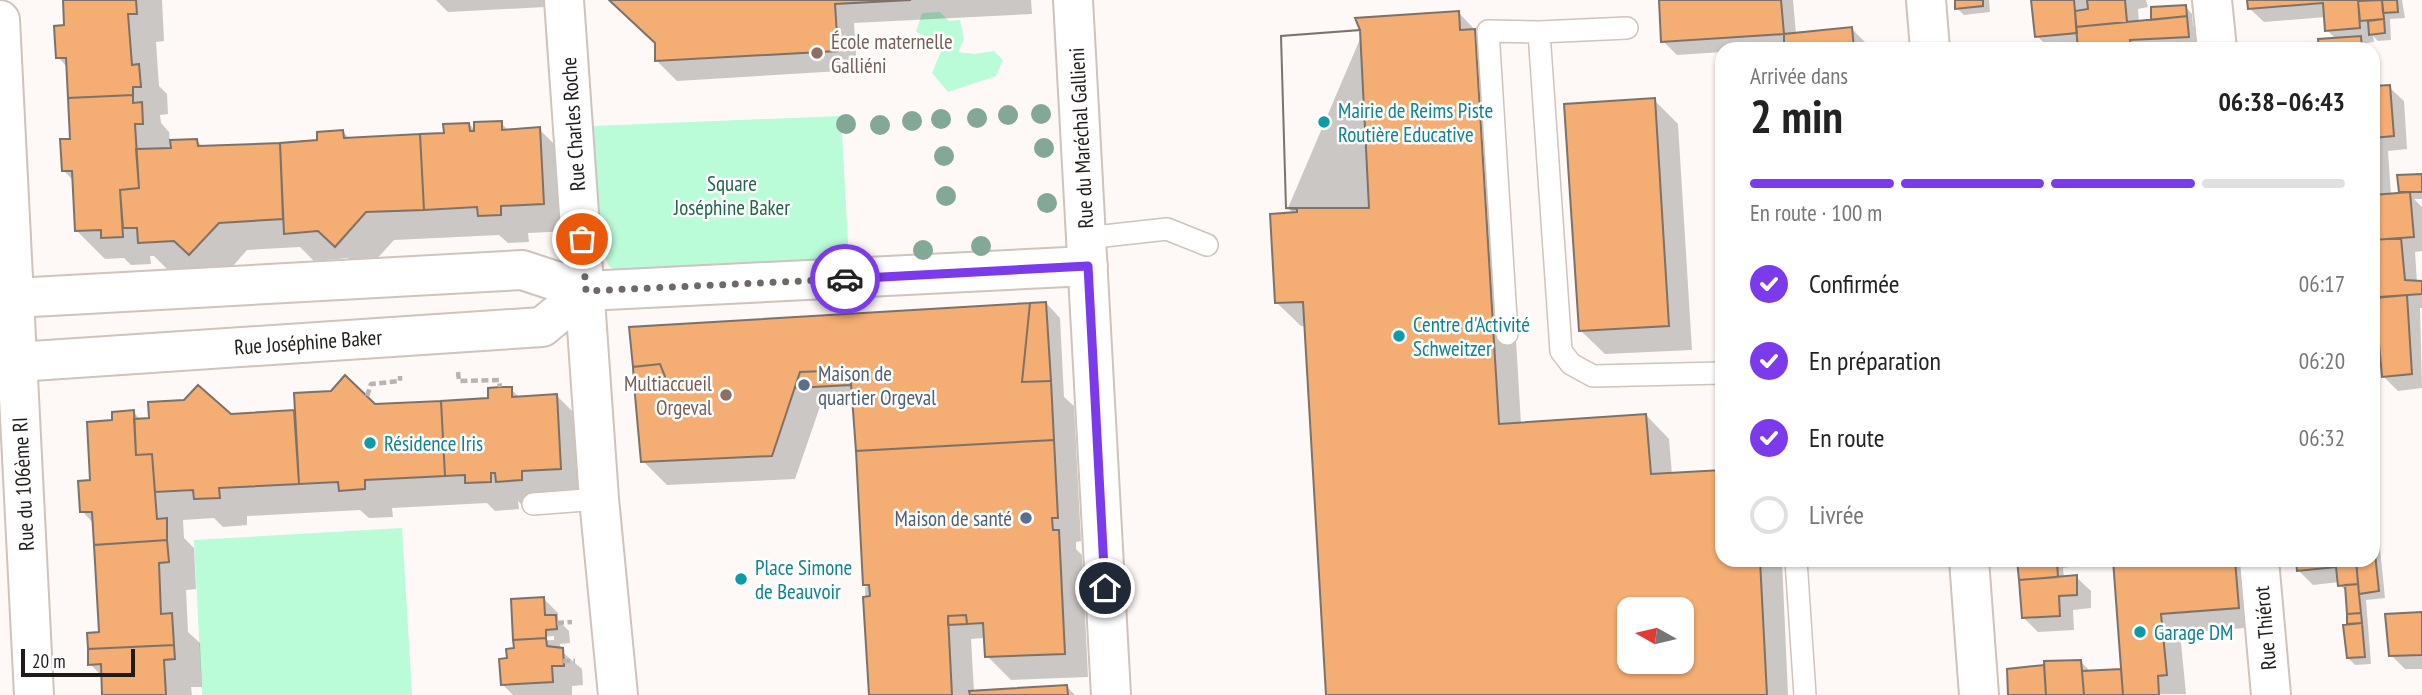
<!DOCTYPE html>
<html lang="fr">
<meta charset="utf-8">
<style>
body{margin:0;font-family:"PT Sans Narrow",sans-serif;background:#f6f6f6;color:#222;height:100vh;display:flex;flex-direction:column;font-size:26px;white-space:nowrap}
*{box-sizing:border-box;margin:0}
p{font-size:23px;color:#767676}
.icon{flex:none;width:38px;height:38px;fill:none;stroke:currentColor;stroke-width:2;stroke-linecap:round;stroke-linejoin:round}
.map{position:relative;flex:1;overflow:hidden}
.drawer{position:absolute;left:1715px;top:42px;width:665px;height:525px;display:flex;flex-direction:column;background:#fff;border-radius:21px;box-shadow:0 2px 5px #0004}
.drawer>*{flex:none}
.needle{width:46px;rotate:278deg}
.tools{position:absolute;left:1617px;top:597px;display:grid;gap:14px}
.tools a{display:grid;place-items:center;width:77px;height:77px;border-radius:14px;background:#fff;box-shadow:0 2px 5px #0004;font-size:35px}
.scale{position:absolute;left:21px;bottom:18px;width:114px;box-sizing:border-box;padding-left:7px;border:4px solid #201b18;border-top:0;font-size:19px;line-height:24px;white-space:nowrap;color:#201b18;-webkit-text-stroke:5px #fff;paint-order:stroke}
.pin{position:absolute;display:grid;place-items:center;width:60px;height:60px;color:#fff;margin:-30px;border:4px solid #fff;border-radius:50%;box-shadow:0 2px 7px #0007}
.courier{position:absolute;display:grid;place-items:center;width:70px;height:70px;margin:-35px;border:5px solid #7c3aed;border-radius:50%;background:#fff;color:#222;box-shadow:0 2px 9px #0007}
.overview em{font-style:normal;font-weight:800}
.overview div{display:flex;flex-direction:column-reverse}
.overview{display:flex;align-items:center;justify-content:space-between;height:119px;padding:0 35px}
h1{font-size:46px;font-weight:800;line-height:52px}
.bar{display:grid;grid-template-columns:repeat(4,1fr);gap:10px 7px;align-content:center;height:84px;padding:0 35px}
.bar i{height:9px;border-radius:5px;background:#e0e0e0}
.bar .selected{background:#7c3aed}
.bar p{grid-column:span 4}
ol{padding:0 35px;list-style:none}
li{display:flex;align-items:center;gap:21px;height:77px}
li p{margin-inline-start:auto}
li .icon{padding:7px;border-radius:50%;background:#7c3aed;color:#fff;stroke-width:4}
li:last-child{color:#767676}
li i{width:38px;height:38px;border:4px solid #e0e0e0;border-radius:50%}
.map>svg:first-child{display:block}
.green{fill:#bafbd8}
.shadow{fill:#0003;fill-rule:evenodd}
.building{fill:#f4ad72;stroke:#7c7269;stroke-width:2;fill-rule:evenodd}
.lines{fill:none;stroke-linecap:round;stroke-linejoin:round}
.service-casing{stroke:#cfc3ba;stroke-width:24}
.minor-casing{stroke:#cfc3ba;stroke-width:42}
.path{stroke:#b9b4b1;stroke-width:4.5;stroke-dasharray:7 3.5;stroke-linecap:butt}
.service{stroke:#fff;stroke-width:21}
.minor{stroke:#fff;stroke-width:38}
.tree{fill:#83a896}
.done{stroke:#6e6966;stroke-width:7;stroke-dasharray:0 12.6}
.route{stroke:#7c3aed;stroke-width:9}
.education-dot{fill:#8d6e63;stroke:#fff;stroke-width:2.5}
.culture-dot{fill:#0f9aa8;stroke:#fff;stroke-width:2.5}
.service-dot{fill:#5c6f8a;stroke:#fff;stroke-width:2.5}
.labels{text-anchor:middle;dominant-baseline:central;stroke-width:5;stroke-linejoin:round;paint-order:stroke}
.education-label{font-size:21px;fill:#785e54;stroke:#fff;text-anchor:start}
.culture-label{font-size:21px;fill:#0d838f;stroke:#fff;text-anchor:start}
.street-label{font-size:21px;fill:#201b18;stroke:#fff}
.park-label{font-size:21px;fill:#1f6547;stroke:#fff}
.service-label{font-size:21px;fill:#4e5e75;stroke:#fff;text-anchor:start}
</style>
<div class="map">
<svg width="2422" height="695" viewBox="0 0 2422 695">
<rect width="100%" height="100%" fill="#fef9f6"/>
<path class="green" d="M940,12L949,21L960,20L964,39L958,52L974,54L994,51L1003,60L996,76L948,92L932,73L944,44L916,32L922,13Z
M841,116L849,260L616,271L609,266L599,243L592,126Z
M402,528L412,695H202L194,540Z"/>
<path class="shadow" d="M64,0H162L164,41L156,42L159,86L167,94L168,114L160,115L161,123L169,132L170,142L197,141L204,148L319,141L343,132L351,140L445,134L469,124L476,131L501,123L509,131L539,129L567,157L571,231L528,233L529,242L508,243L499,235L394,240L364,273L348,258L314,261L300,247L247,250L219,282L204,268L168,270L154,256H150L151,264L131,265L124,258L105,259L77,231L74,181L64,171L72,141L68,68L58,57L66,27Z
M436,0H564V6L448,12Z
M612,0H1031L1032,14L854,23L857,70L677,81L657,61V43Z
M1661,0H1793L1796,34L1852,29L1866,43V49H1722V52L1677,55L1663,41Z
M1957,0H1989L1990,12L1964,15L1957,8Z
M2033,0H2146L2148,7L2138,9L2139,23L2155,21L2185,6L2192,14L2193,25L2201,33L2202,49H2050L2037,36Z
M2249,0H2402L2405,18L2390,19L2391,40L2378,41L2373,36L2374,42L2366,43L2372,49H2321L2336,39L2327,30L2326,17L2264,22L2249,8Z
M1458,12L1499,55L1521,424L1646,415L1669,439L1672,475L1722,472V560H1782L1788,695H1328L1306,326H1301L1277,303L1294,214L1288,208L1363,32ZM1629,609H1682V662H1629Z
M2373,50L2378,88L2389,87L2404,101L2407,149L2388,151L2391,196L2403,195L2400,192L2422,175V199H2414L2422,207V251L2415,252L2417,282H2422V308H2420L2422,388L2398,391L2383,376L2378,299L2373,293Z
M1654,100L1678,124L1692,350L1605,354L1581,331Z
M1046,303L1060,318L1064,397L1074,406L1081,541L1076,542V549L1082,555L1088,677L1011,680L987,656L986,641L984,638L971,639L974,692L1067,687L1075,695H870L865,587H867L865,584L853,394L824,395L795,479L667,485L643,461L635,369Z
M511,389L520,398L557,396L585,424L588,497L526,509L518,501L519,509L495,511L487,503L392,508L393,517L369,518L360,510L247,516V525L223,527L214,518L183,520L184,538L194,548L196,589L186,590L188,632L200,643L202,687H191L192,695H104L103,677L90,664L100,634L94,524L82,511L114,422L133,412L141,420L490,400Z
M2373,436L2379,442L2373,452Z
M2373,532L2379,538L2385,598L2366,600L2371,664L2355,665L2348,658L2349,626L2347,592L2340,585L2339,582L2313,585L2298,570L2297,560H2373Z
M2019,560H2069V567L2063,568L2064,578L2076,577L2091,591V608L2073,610L2074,630L2038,632L2023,617Z
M2115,560H2252L2258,627L2180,633L2186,694L2010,695L2009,671L2080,661L2091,672L2123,670Z
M544,599L558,613V620L569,631L570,643L560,644V650L582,669L583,685L572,686V695H513L502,684L509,660ZM554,636V640L526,641V638Z
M2422,614V669H2405L2391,655Z"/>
<path class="building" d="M63,0H136L137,14H128L132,65L139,64L141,87H133V95L68,98L66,58H56L55,43L54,26L64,25Z
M609,0H911L835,4L838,51L655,61V43Z
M1659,0H1781L1784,34L1661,42Z
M1955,0H1983V6L1955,9Z
M2031,0H2074L2077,33L2035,37Z
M2087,0H2125L2127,22L2076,27L2075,11L2088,9Z
M2247,0H2358L2360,28L2325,31L2323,3L2248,9Z
M2382,0L2384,19L2360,21L2358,1Z
M2382,0H2397L2398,12L2383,13Z
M2186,5L2187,16L2151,20V7Z
M1459,11L1460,30L1475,29L1499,424L1646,414L1651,474L1722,470V560H1760L1767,695H1326L1303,302L1275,303L1270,214L1297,212V209L1286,208L1281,36L1360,30L1355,18ZM1629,609H1682V662H1629Z
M2187,16L2189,37L2130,40L2131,49H2078L2076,27Z
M2384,19L2385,33L2369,35L2368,21Z
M1852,27L1854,49H1784V34Z
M1360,30L1369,208H1286L1281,36Z
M2361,36L2362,49H2319L2318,39Z
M2390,85L2394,136L2373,138V86Z
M133,95V103L142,102L143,124H135L139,188L120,190L123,237L101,238V230L75,231L72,171H62L60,139H70L68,98Z
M1655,98L1669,326L1579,331L1564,104Z
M502,121V130L540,127L544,204L501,206V215L478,216L477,207L424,210L420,134L444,133L443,124L469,123L470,131H474V122Z
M343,130L344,138L420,134L424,210L366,212L335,247L318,231L284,234L280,143L317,140V132Z
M2373,138L2379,189H2373Z
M197,139L198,146L280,143L283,219L219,223L189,255L174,241L138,243L137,228H123L120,190L139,188L136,149L171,148L170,140Z
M2422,174V192H2399L2397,175Z
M2410,192L2414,237L2373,240V195Z
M2401,238L2405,280L2422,281V294L2379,297L2378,283H2373V240Z
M2407,295L2412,374L2382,377L2375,298Z
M1046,302L1051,381L1022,382L1030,303Z
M1030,303L1022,382L1051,381L1054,440L856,451L850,370L800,372L772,456L641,462L634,384L654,385L666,379L660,364L633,367L629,327Z
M660,364L666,379L654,385L634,384L633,367Z
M850,370L851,385L795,388L800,372Z
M345,375L375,404L441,401L445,476L365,480V489L339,491L338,482L299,484L294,393L331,391Z
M198,385L231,414L294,410L299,484L219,488L220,498L194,499L193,490L155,492L152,454L136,455L134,419L149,418L148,402L184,400Z
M500,387H512V397L557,394L561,469L522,471V480L496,482L495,473H491V482L465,483V475L445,476L441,401L488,398V388Z
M134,410L136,455L152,454L157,519L167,518V540L94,545L92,512H80L78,481L90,480L87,422L112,420V412Z
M1054,440L1058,518H1052L1053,530H1059L1065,654L985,657L983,623L967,624L966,615L948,616L952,695H869L863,597L870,596L869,585H863L856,451Z
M2373,535L2379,591L2359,594L2356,560H2373Z
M167,540L169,562L159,563L161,614L172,613L174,645L88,649L87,633L99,632L94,545Z
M2017,560H2063L2057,561L2058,577L2019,580Z
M2113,560H2235L2239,608L2161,614L2167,675L2158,676L2159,695H2123Z
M2296,560H2356L2358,584L2338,586L2336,567L2297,571Z
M2077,575V595L2059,596L2060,616L2022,618L2019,580Z
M2358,584L2361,613L2347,614L2345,585Z
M544,597L545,615H556L557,629L546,630V638L513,640L511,599Z
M2422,612V655L2389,656L2385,614Z
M2361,613L2362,623L2347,624V614Z
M966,615L967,624L948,625V616Z
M2362,623L2365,657L2347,658L2343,625Z
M546,638L547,646L563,648L564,666H552L553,682L501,685L499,659L507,658L506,649L514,648L513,640Z
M174,645L175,659L164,660L166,695H102L101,664L88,665V649Z
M2081,660L2084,695H2046L2044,661Z
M2044,665L2046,695H2008L2007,669Z
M2121,669L2123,695H2084L2082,671Z
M1067,685L1068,695H970L969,691Z"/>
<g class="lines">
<g class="service-casing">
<path id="service" d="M1627,28L1539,32L1561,351L1571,364L1593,376L1722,373
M1086,238L1167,229L1207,245
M1507,334L1488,31L1539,32
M533,504L599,499
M1796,560L1805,695"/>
</g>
<g class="minor-casing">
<path id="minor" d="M564,0L599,499L618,695
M1073,0L1111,695
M1926,0L1930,49
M2212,0L2217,49
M0,20L34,695
M14,298L522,270L586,291L1088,266
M17,362L542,327L586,291
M1969,560L1979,695
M2259,560L2271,695"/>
</g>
<path class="path" d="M458,372L459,381L499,380L500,387
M367,396L371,384L400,381V376
M557,623L572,622
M563,661H575"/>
<use href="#service" class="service"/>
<use href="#minor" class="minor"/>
</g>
<g class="tree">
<circle cx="1041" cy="114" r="10"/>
<circle cx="1008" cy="115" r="10"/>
<circle cx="977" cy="118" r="10"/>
<circle cx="941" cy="119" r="10"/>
<circle cx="912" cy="121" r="10"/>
<circle cx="846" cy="124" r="10"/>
<circle cx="880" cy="125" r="10"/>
<circle cx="1044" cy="148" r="10"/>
<circle cx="944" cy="156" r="10"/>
<circle cx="946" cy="196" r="10"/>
<circle cx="1047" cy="203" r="10"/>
<circle cx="981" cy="246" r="10"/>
<circle cx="923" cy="250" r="10"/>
</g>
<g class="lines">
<path class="done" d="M582,239L586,291L845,279"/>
<path class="route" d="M845,279L1088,266L1105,588"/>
</g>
<g class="education-dot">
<circle cx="817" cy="53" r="7"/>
<circle cx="726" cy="395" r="7"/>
</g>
<g class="culture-dot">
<circle cx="1324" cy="122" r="7"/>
<circle cx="1399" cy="336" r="7"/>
<circle cx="370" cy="443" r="7"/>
<circle cx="741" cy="579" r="7"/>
<circle cx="2140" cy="632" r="7"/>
</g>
<g class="service-dot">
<circle cx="804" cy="385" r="7"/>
<circle cx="1026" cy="518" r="7"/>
</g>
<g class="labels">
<g class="education-label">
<text x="831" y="41">École maternelle<tspan x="831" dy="24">Galliéni</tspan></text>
<text x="712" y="383" text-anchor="end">Multiaccueil<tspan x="712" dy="24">Orgeval</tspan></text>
</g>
<g class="culture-label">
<text x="1338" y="110">Mairie de Reims Piste<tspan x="1338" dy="24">Routière Educative</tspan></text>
<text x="1413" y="324">Centre d'Activité<tspan x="1413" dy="24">Schweitzer</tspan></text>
<text x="384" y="443">Résidence Iris</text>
<text x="755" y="567">Place Simone<tspan x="755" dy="24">de Beauvoir</tspan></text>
<text x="2154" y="632">Garage DM</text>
</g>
<g class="street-label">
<text transform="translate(573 124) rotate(-94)">Rue Charles Roche</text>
<text transform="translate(1081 138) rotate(-93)">Rue du Maréchal Gallieni</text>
<text transform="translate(308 342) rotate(-4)">Rue Joséphine Baker</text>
<text transform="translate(23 484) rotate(-93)">Rue du 106ème RI</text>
<text transform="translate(2265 628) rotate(-95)">Rue Thiérot</text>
</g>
<g class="park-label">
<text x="732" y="183">Square<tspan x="732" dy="24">Joséphine Baker</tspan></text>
</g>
<g class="service-label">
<text x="818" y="373">Maison de<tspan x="818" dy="24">quartier Orgeval</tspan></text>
<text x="1012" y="518" text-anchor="end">Maison de santé</text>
</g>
</g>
</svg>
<div class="tools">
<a><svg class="needle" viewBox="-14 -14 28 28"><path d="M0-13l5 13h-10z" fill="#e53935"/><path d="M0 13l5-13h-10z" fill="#767676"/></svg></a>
</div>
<div class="scale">20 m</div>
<div class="pin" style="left:582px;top:239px;background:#ea580c"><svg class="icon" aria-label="bag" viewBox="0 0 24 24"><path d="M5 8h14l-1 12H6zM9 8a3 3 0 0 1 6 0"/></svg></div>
<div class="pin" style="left:1105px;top:588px;background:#1f2937"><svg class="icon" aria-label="home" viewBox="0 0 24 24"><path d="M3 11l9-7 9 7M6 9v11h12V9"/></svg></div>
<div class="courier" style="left:845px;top:279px"><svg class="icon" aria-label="car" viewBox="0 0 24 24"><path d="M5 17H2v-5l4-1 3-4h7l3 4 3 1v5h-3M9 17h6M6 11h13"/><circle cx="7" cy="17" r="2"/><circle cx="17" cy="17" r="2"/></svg></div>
<section class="drawer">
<div class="overview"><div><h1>2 min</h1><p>Arrivée dans</p></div><em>06:38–06:43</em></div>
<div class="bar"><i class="selected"></i><i class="selected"></i><i class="selected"></i><i></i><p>En route · 100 m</p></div>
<ol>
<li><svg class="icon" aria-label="check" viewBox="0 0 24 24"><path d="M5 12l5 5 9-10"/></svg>Confirmée<p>06:17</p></li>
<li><svg class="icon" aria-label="check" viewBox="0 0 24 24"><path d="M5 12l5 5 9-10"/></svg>En préparation<p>06:20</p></li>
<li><svg class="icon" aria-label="check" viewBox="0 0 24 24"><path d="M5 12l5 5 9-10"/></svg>En route<p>06:32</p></li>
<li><i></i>Livrée</li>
</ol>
</section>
</div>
